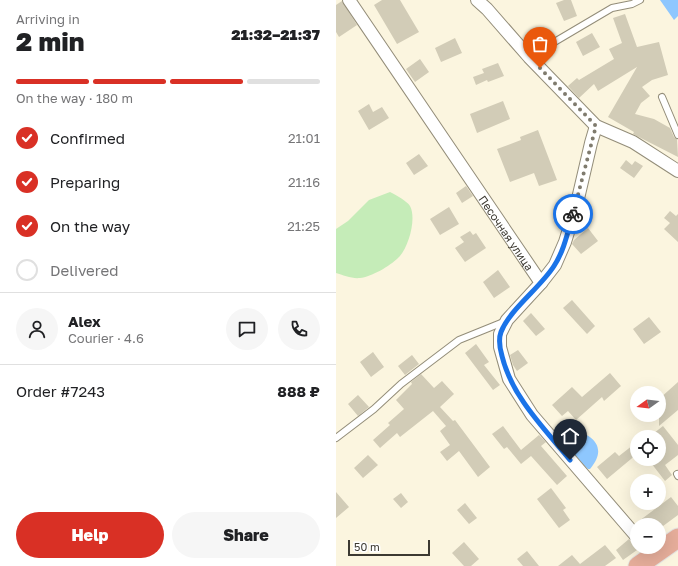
<!DOCTYPE html>
<meta charset="utf-8">
<style>
body{margin:0;font-family:"Golos Text",sans-serif;background:#f6f6f6;color:#202124;height:100vh;display:flex;flex-direction:column;font-size:15px;white-space:nowrap}
*{box-sizing:border-box;margin:0}
p{font-size:13px;color:#757577}
.icon{flex:none;width:22px;height:22px;fill:none;stroke:currentColor;stroke-width:2;stroke-linecap:round;stroke-linejoin:round}
.map{position:relative;flex:1;overflow:hidden}
.panel{display:flex;flex-direction:column;background:#fff;width:336px}
.panel>*{flex:none}
.needle{width:26px;rotate:255deg}
.buttons{position:absolute;left:294px;top:386px;display:grid;gap:8px}
.buttons a{display:grid;place-items:center;width:36px;height:36px;border-radius:50%;background:#fff;box-shadow:0 4px 16px #0002;font-size:20px}
.scale{position:absolute;left:12px;bottom:10px;width:82px;box-sizing:border-box;padding-left:4px;border:2px solid #3c3931;border-top:0;font-size:11px;line-height:14px;white-space:nowrap;color:#3c3931;-webkit-text-stroke:3px #fff;paint-order:stroke}
.pin{position:absolute;display:grid;place-items:center;width:34px;height:34px;color:#fff;margin:-41px -17px;border-radius:50% 50% 50% 0;rotate:-45deg;box-shadow:0 0 4px #0007}
.pin .icon{rotate:45deg}
.courier{position:absolute;display:grid;place-items:center;width:40px;height:40px;margin:-20px;border:3px solid #1a73e8;border-radius:50%;background:#fff;color:#222;box-shadow:0 1px 5px #0007}
.headline em{font-style:normal;font-weight:800}
.headline div{display:flex;flex-direction:column-reverse}
.headline{display:flex;align-items:center;justify-content:space-between;height:68px;padding:0 16px}
h1{font-size:26px;font-weight:800;line-height:30px}
.bar{display:grid;grid-template-columns:repeat(4,1fr);gap:6px 4px;align-content:center;height:48px;padding:0 16px}
.bar i{height:5px;border-radius:3px;background:#e0e0e0}
.bar .on{background:#d93025}
.bar p{grid-column:span 4}
.line{display:flex;align-items:center;gap:10px;padding:0 16px;border-top:1px solid #e0e0e0}
.line div{flex:1}
.round{display:grid;place-items:center;flex:none;width:42px;height:42px;border-radius:21px;background:#f6f6f6}
ol{padding:0 16px;list-style:none}
li{display:flex;align-items:center;gap:12px;height:44px}
li p{margin-inline-start:auto}
li .icon{padding:4px;border-radius:50%;background:#d93025;color:#fff;stroke-width:4}
li:last-child{color:#757577}
li i{width:22px;height:22px;border:2px solid #e0e0e0;border-radius:50%}
.primary-button{display:flex;gap:8px;margin-top:auto;padding:8px 16px}
.primary-button a{flex:1;height:46px;border-radius:24px;background:#d93025;color:#fff;font-size:16px;font-weight:800;line-height:46px;text-align:center}
.primary-button a+a{background:#f6f6f6;color:#202124}
main{display:flex;flex:1;min-height:0}
.map>svg:first-child{display:block}
.green{fill:#c5ecb8}
.water{fill:#8ec7fe}
.building{fill:#d2ccb7}
.lines{fill:none;stroke-linecap:round;stroke-linejoin:round}
.lane-casing{stroke:#938d79;stroke-width:8}
.street-casing{stroke:#938d79;stroke-width:14}
.primary-casing{stroke:#e4e3e2;stroke-width:21}
.lane{stroke:#fff;stroke-width:6}
.street{stroke:#fff;stroke-width:12}
.primary{stroke:#e5ad9a;stroke-width:19}
.done{stroke:#7f7b6e;stroke-width:4;stroke-dasharray:0 7.2}
.route{stroke:#1a73e8;stroke-width:5}
.labels{text-anchor:middle;dominant-baseline:central;stroke-width:3;stroke-linejoin:round;paint-order:stroke}
.street-label{font-size:11px;fill:#3c3931;stroke:#fff}
</style>
<main>
<section class="panel">
<div class="headline"><div><h1>2 min</h1><p>Arriving in</p></div><em>21:32–21:37</em></div>
<div class="bar"><i class="on"></i><i class="on"></i><i class="on"></i><i></i><p>On the way · 180 m</p></div>
<ol>
<li><svg class="icon" aria-label="check" viewBox="0 0 24 24"><path d="M5 12l5 5 9-10"/></svg>Confirmed<p>21:01</p></li>
<li><svg class="icon" aria-label="check" viewBox="0 0 24 24"><path d="M5 12l5 5 9-10"/></svg>Preparing<p>21:16</p></li>
<li><svg class="icon" aria-label="check" viewBox="0 0 24 24"><path d="M5 12l5 5 9-10"/></svg>On the way<p>21:25</p></li>
<li><i></i>Delivered</li>
</ol>
<div class="line" style="height:72px"><a class="round"><svg class="icon" aria-label="person" viewBox="0 0 24 24"><circle cx="12" cy="8" r="4"/><path d="M4 21q1-7 8-7t8 7"/></svg></a><div><b>Alex</b><p>Courier · 4.6</p></div><a class="round"><svg class="icon" aria-label="chat" viewBox="0 0 24 24"><path d="M4 5h16v11H9l-5 4z"/></svg></a><a class="round"><svg class="icon" aria-label="phone" viewBox="0 0 24 24"><path d="M5 4h4l2 5-3 2q2 4 5 5l2-3 5 2v4C11 20 4 13 5 4z"/></svg></a></div>
<div class="line" style="height:52px"><div>Order #7243</div><b>888 ₽</b></div>
<div class="primary-button"><a>Help</a><a>Share</a></div>
</section>
<div class="map">
<svg width="342" height="566" viewBox="0 0 342 566">
<rect width="100%" height="100%" fill="#fbf5df"/>
<path class="green" d="M54,192C60,195 71,201 74,206C81,219 72,249 62,258C54,266 35,277 24,278C16,279 7,275 0,273V229L12,221L33,200Z"/>
<path class="water" d="M324,0H342V16L338,20Z
M233,429C256,433 273,447 254,469H252L243,461L225,439L226,431Z"/>
<path class="building" d="M46,0H64L83,32L61,44L38,5Z
M228,0H235L241,16L228,21L220,3Z
M6,1L21,25L3,37L0,32V5Z
M289,14L301,47L323,42L332,75L316,80L306,87L314,96L305,103L299,114L318,119L334,128L338,137L341,139L342,157L297,134L298,132L272,117L301,67L262,91L258,84L243,98L232,86L241,78L243,80L278,59L273,49L286,43L277,18Z
M256,33L264,47L247,56L240,42Z
M119,38L126,53L105,62L99,48Z
M84,59L93,72L79,82L70,69Z
M162,63L168,76L152,82L151,80L140,85L137,77L148,73L146,69Z
M167,101L174,119L141,133L134,114Z
M33,104L37,112L46,107L53,118L33,130L22,111Z
M202,130L221,180L203,186L198,173L174,182L161,149L185,140L184,137Z
M83,154L92,166L78,175L70,163Z
M290,160L296,165L299,161L307,166L298,178L284,168Z
M130,186L137,196L126,203L120,193Z
M113,207L123,224L104,235L94,219Z
M334,211L340,216L342,214V242L328,229L334,223L328,218Z
M252,228L262,241L245,254L236,244L238,240Z
M134,231L137,235L140,233L150,248L129,262L119,248L128,242L124,237Z
M162,270L174,287L158,298L147,282Z
M236,300L259,326L251,334L227,308Z
M195,313L209,329L200,336L187,321Z
M313,317L325,332L308,344L297,329Z
M140,344L153,362L148,365L164,385L157,390L129,353Z
M182,350L192,363L181,371L177,365L174,355Z
M37,352L48,367L35,377L24,362Z
M76,355L83,364L69,375L62,366Z
M274,373L285,386L268,401L266,397L240,420L232,411L226,416L216,405L236,387L246,397Z
M85,374L98,388L106,381L118,394L104,407L117,421L119,420L154,467L142,477L123,451L111,461L104,452L114,445L104,431L110,426L97,411L64,437L61,433L44,448L37,440L54,425L52,423L68,409L60,400L76,384L75,382Z
M342,382V410L323,426V399Z
M22,395L33,407L22,416L12,404Z
M167,426L185,450L203,435L210,442L205,446L231,476L221,485L195,456L185,464L171,447L168,449L156,434Z
M327,426L342,445V455L329,465L336,475L329,481L312,459H323V437H313Z
M301,442V454L271,479L261,467L279,452L283,456Z
M32,455L42,465L27,478L18,468Z
M215,488L230,508L227,510L234,520L223,528L201,499Z
M0,492L13,507L0,518Z
M65,493L72,502L65,508L57,499Z
M335,497L342,506V515L323,529V525H301L299,524Z
M129,503L141,518L133,524L121,510Z
M293,539L301,550L287,560L280,550Z
M128,542L143,559L135,566H128L116,553Z
M269,545L280,558L269,566H222L236,555L244,564Z
M191,551L203,566H187L181,559Z"/>
<g class="lines">
<g class="lane-casing">
<path id="lane" d="M193,57L276,8L296,4L304,0
M326,97L342,135
M0,438L38,409L65,384L123,340L170,321
M341,474L342,476"/>
</g>
<g class="street-casing">
<g id="street">
<path id="s1" d="M13,0L205,283L171,320L164,334V347L173,379L196,415L301,537"/>
<path d="M141,0L151,9L193,57L260,126L297,142L342,171"/>
<path d="M205,283L219,265L229,242L241,203L255,143L260,126"/>
</g>
</g>
<g class="primary-casing">
<path id="primary" d="M302,566L342,538"/>
</g>
<use href="#lane" class="lane"/>
<use href="#street" class="street"/>
<use href="#primary" class="primary"/>
</g>
<g class="lines">
<path class="done" d="M204,68L260,126L237,214"/>
<path class="route" d="M234,460C208,428 176,397 166,356C164,349 162,340 165,332C174,309 204,288 218,266C228,251 232,231 237,214"/>
</g>
<g class="labels">
<g class="street-label">
<text stroke="none"><textPath href="#s1" startOffset="281">Песочная улица</textPath></text>
</g>
</g>
</svg>
<div class="buttons">
<a><svg class="needle" viewBox="-14 -14 28 28"><path d="M0-13l5 13h-10z" fill="#e53935"/><path d="M0 13l5-13h-10z" fill="#757577"/></svg></a>
<a><svg class="icon" aria-label="locate" viewBox="0 0 24 24"><circle cx="12" cy="12" r="6"/><path d="M12 2v4M12 18v4M2 12h4M18 12h4"/></svg></a>
<a>+</a>
<a>−</a>
</div>
<div class="scale">50 m</div>
<div class="pin" style="left:204px;top:68px;background:#ea580c"><svg class="icon" aria-label="bag" viewBox="0 0 24 24"><path d="M5 8h14l-1 12H6zM9 8a3 3 0 0 1 6 0"/></svg></div>
<div class="pin" style="left:234px;top:460px;background:#1f2937"><svg class="icon" aria-label="home" viewBox="0 0 24 24"><path d="M3 11l9-7 9 7M6 9v11h12V9"/></svg></div>
<div class="courier" style="left:237px;top:214px"><svg class="icon" aria-label="bike" viewBox="0 0 24 24"><circle cx="6" cy="16" r="4"/><circle cx="18" cy="16" r="4"/><path d="M6 16l4-8h5l3 8M10 8l3 8H6M13 5h3"/></svg></div>
</div>
</main>
